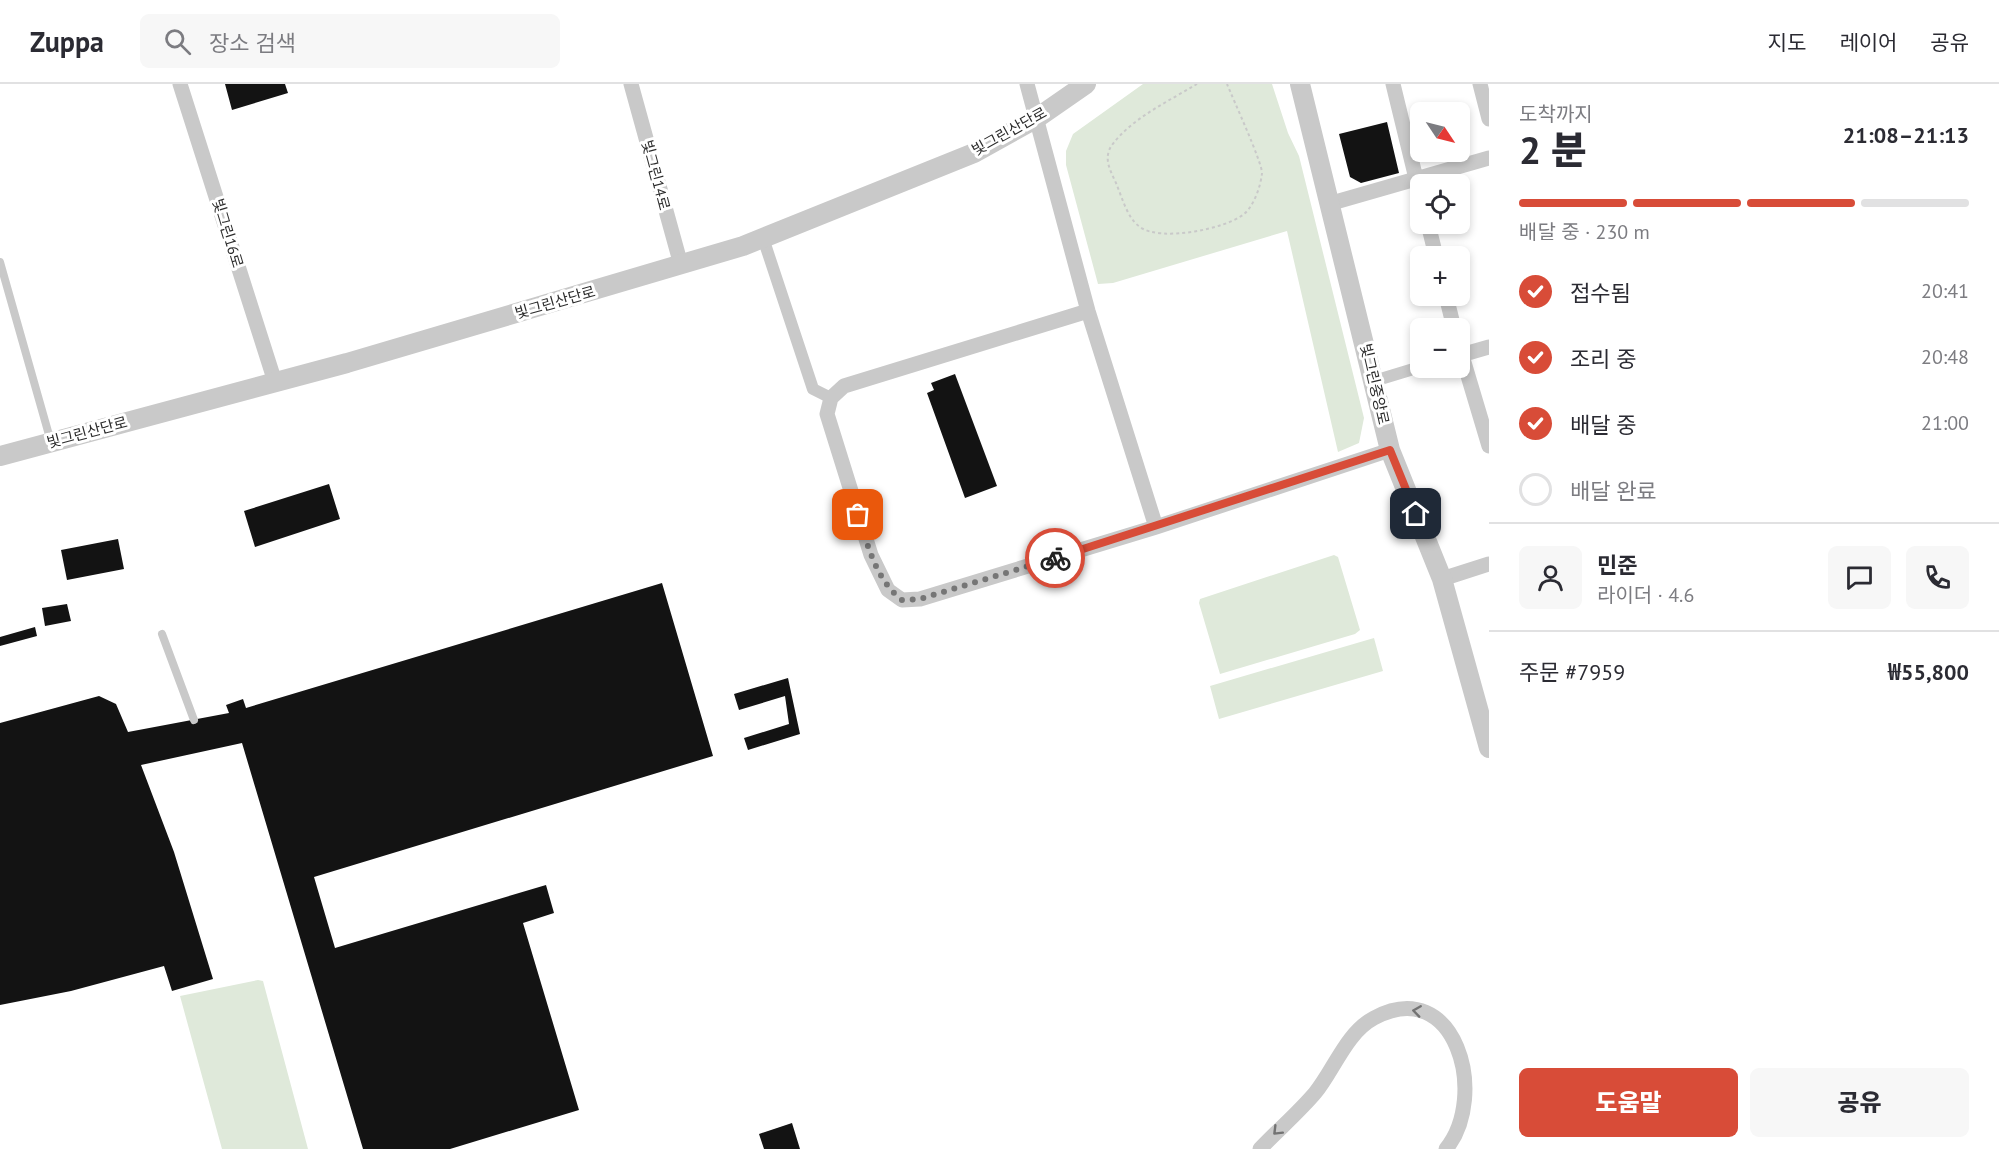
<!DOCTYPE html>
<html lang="ko">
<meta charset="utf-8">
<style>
body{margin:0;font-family:"PT Sans","Noto Sans KR",sans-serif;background:#f7f7f7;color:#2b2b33;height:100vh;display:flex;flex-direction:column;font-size:22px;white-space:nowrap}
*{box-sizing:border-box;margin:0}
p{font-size:20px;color:#7c7c81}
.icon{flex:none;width:33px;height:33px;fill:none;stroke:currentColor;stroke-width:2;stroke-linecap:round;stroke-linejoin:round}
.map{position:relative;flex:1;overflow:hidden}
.drawer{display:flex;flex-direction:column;background:#fff;width:510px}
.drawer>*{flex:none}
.needle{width:39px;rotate:125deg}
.buttons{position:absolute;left:1410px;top:18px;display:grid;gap:12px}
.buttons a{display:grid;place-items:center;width:60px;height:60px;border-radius:9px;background:#fff;box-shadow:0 3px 9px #0003;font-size:30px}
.pin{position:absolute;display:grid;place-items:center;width:51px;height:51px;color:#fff;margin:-26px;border-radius:12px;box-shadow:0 3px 9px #0006}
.courier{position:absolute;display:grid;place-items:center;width:60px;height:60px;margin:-30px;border:4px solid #d84c38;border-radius:50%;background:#fff;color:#222;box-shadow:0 2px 8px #0007}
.head em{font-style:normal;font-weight:800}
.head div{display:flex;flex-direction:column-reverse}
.head{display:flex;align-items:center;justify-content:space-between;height:102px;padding:0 30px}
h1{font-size:39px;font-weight:800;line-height:45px}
.bar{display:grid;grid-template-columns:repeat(4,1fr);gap:9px 6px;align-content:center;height:72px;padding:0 30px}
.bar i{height:8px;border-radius:4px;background:#e1e1e2}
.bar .on{background:#d84c38}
.bar p{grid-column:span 4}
.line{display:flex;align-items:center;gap:15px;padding:0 30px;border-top:2px solid #e1e1e2}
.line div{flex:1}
.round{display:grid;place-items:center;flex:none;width:63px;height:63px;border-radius:9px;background:#f7f7f7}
ol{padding:0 30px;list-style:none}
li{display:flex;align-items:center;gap:18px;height:66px}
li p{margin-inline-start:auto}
li .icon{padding:6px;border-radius:50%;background:#d84c38;color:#fff;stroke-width:4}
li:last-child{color:#7c7c81}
li i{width:33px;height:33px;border:3px solid #e1e1e2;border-radius:50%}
.primary-button{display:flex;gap:12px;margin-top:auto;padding:12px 30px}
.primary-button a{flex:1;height:69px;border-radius:9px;background:#d84c38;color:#fff;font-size:24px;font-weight:800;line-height:69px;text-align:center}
.primary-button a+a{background:#f7f7f7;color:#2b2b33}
header{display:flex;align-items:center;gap:36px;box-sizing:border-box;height:84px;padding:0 30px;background:#fff;border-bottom:2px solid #e1e1e2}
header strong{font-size:28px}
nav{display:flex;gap:33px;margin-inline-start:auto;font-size:21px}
.search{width:420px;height:54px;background:#f7f7f7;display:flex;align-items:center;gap:15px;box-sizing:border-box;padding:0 21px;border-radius:9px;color:#7c7c81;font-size:22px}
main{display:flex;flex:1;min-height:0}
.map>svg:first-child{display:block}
.green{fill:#dfe9da}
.building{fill:#131313}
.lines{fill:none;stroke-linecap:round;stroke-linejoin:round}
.path{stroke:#c9c9c9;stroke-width:2;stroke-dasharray:3 3;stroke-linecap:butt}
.service{stroke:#c9c9c9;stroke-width:8}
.pedestrian{stroke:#c9c9c9;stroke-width:12}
.minor{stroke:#c9c9c9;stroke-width:15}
.tertiary{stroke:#c9c9c9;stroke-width:20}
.oneway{stroke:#737373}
.done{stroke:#767676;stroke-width:6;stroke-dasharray:0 10.8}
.route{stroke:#d84c38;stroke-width:8}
.labels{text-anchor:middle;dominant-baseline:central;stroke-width:6;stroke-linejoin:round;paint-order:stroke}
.street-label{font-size:15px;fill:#2c2c2c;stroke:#fff}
</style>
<header>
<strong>Zuppa</strong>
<div class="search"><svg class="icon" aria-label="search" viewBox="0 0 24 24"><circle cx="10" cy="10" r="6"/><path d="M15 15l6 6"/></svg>장소 검색</div>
<nav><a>지도</a><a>레이어</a><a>공유</a></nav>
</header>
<main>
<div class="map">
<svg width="1489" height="1065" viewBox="0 0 1489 1065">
<rect width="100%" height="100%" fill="#fff"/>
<path class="green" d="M1143,0H1272L1288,49L1299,72L1364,334L1359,359L1338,368L1287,147L1113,199L1098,200L1066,81V67L1073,50Z
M1334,471L1338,473L1360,546L1355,550L1220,590L1199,519L1200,515Z
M1374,554L1383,587L1219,635L1210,602Z
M258,896L263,897L308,1065H222L180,912Z"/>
<path class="building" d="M225,0H285L288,9L232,26Z
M1387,38L1399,89L1361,99L1350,93L1339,50Z
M955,290L997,402L965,414L927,309L934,306L931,299Z
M329,400L340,435L255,463L244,427Z
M118,455L124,485L67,496L61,466Z
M662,499L713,672L314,793L335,864L546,801L554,829L523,839L579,1026L450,1065H363L242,659L141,681L174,768L213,895L172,907L164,882L71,907L0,921V639L99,612L116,620L128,648L229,629L226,621L243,615L246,624Z
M67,520L71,537L45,542L42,524Z
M35,543L37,552L0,562V553Z
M788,594L800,650L748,666L744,654L789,640L785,612L739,626L734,610Z
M792,1039L800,1065H764L759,1050Z"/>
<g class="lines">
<path class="path" d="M1197,0C1169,17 1132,34 1112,61C1103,74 1110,86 1116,99C1122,113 1127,134 1140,143C1160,158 1226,145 1244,130C1254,122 1261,101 1262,89C1262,78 1233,15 1227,0"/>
<path class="service" d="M0,178L51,358
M162,550L194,636"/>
<path class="pedestrian" d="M763,154L813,305L831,314
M1374,297L1420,283"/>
<path class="minor" d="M180,0L275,298
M631,0L681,181
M1027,0L1088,227L1156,443
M1393,0L1420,111
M1480,0L1489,35
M1332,119L1489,74
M1428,140L1436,172
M1446,212L1454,244
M1088,227L844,302L831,314L827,330L871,471L888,506L902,516L920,515L1156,443L1390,366
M1460,265L1489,362
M1461,271L1489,263
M1442,495L1489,480
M1260,1065C1278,1046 1298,1029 1315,1009C1334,986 1346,949 1374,934C1456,890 1489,1012 1446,1065"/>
<path class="tertiary" d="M1300,0L1390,366L1442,495L1489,664
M0,372L347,279L743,162L974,69L1037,34L1086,0"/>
</g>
<defs><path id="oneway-chevron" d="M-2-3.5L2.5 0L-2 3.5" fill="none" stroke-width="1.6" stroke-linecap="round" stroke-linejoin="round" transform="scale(1.5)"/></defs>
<g class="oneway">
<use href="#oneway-chevron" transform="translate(1417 927) rotate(-172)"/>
<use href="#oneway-chevron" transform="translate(1277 1047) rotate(135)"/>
</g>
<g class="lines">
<path class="done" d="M858,431C868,462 876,496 902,516L920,515L1055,474"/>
<path class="route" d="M1055,474L1390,366L1416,430"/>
</g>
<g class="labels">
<g class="street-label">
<text transform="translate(1009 47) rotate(-29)">빛그린산단로</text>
<text transform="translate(656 91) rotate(75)">빛그린14로</text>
<text transform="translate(228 149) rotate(73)">빛그린16로</text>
<text transform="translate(555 218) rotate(-16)">빛그린산단로</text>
<text transform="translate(1375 300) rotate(77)">빛그린중앙로</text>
<text transform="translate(87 348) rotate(-15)">빛그린산단로</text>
</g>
</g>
</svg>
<div class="buttons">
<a><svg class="needle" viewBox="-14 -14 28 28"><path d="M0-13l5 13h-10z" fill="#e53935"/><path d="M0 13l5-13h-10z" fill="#7c7c81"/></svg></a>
<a><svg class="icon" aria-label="locate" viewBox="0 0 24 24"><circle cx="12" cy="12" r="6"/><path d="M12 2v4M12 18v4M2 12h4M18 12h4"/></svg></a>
<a>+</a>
<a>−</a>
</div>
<div class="pin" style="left:858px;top:431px;background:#ea580c"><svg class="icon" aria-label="bag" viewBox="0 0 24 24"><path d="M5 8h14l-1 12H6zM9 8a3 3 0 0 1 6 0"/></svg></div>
<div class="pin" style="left:1416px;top:430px;background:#1f2937"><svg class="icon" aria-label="home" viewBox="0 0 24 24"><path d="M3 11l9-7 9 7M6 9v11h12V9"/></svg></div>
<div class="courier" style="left:1055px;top:474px"><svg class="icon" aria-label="bike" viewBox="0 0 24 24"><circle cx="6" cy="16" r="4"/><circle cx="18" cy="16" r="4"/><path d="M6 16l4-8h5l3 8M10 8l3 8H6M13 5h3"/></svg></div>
</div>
<section class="drawer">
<div class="head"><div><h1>2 분</h1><p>도착까지</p></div><em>21:08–21:13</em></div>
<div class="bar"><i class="on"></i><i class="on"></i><i class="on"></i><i></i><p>배달 중 · 230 m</p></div>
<ol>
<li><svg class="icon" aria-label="check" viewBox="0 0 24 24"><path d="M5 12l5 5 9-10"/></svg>접수됨<p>20:41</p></li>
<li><svg class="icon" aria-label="check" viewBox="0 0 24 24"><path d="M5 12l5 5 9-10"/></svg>조리 중<p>20:48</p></li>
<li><svg class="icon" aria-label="check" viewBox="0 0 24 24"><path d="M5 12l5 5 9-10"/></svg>배달 중<p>21:00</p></li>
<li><i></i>배달 완료</li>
</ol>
<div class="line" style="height:108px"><a class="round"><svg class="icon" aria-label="person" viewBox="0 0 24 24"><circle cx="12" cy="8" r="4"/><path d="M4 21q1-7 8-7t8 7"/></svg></a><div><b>민준</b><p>라이더 · 4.6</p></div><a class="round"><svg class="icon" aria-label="chat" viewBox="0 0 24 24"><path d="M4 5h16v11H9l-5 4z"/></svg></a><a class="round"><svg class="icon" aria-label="phone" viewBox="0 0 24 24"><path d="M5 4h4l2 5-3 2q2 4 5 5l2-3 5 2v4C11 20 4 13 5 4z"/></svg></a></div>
<div class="line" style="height:78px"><div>주문 #7959</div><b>₩55,800</b></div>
<div class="primary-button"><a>도움말</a><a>공유</a></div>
</section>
</main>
